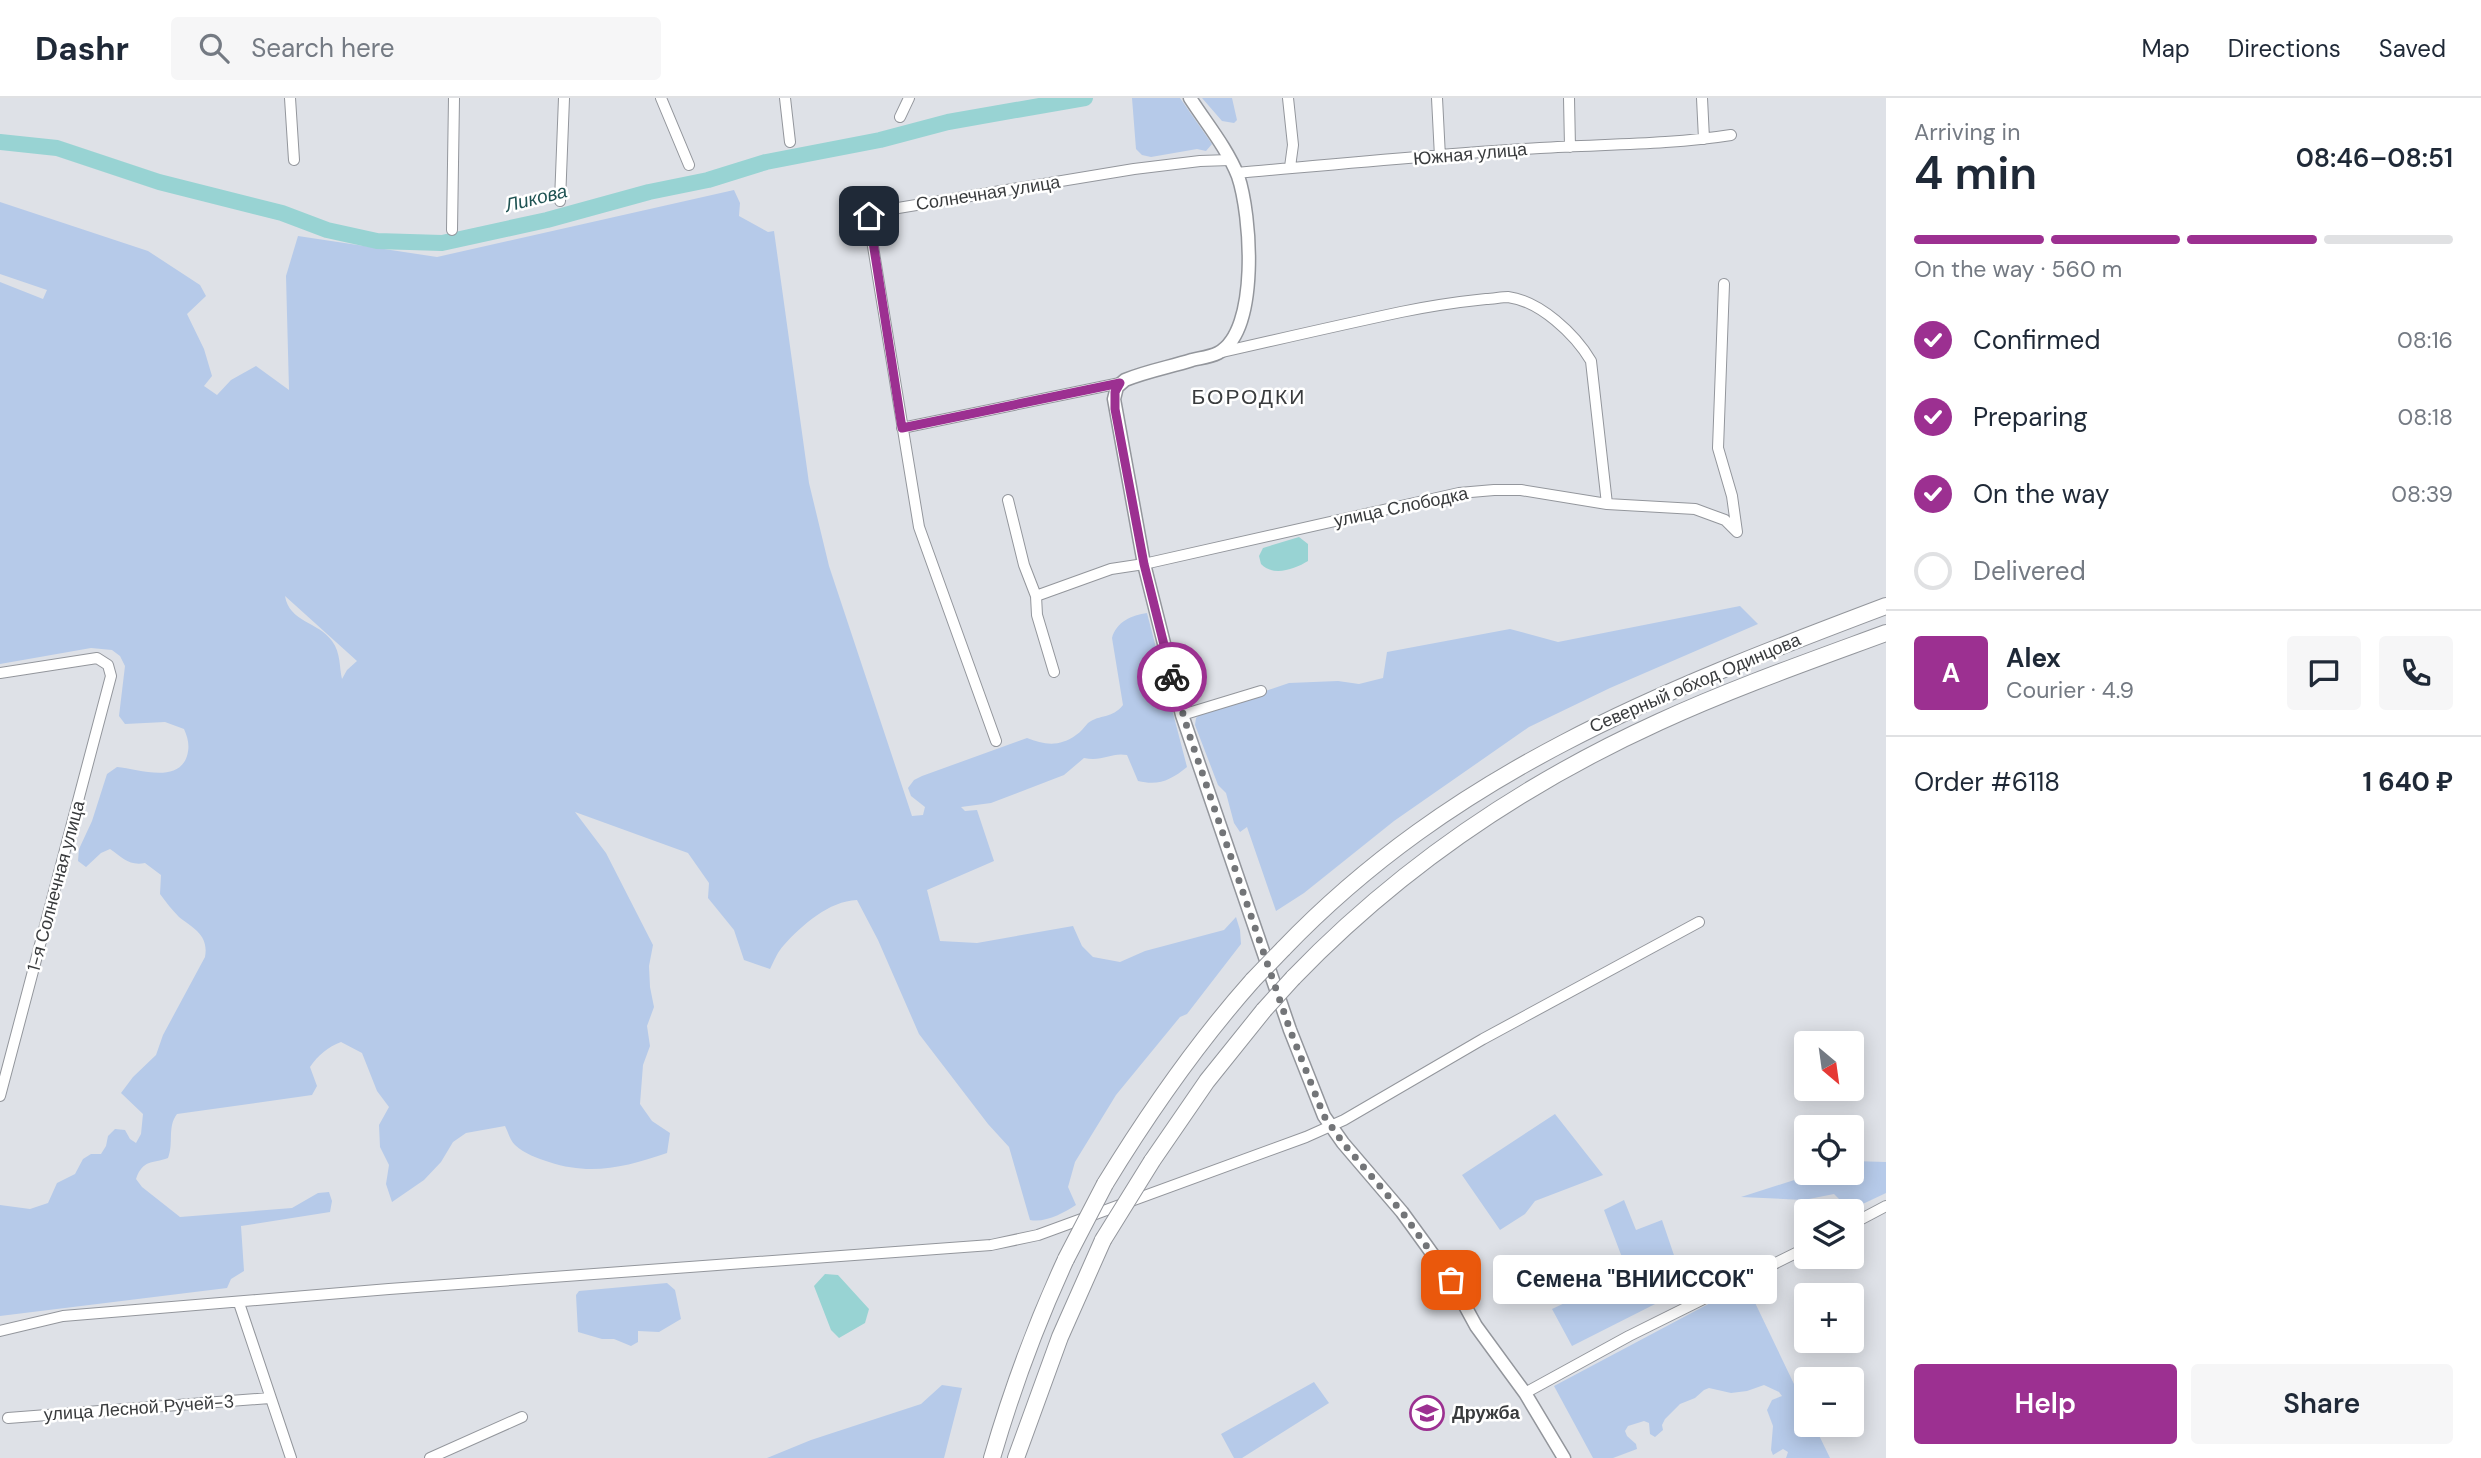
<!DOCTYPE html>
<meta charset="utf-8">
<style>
body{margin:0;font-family:"DM Sans",sans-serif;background:#f6f6f7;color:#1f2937;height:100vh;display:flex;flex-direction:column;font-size:26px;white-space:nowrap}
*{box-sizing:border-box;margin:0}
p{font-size:23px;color:#747a83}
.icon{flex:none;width:38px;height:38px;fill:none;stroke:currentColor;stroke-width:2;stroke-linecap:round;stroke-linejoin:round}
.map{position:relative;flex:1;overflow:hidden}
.panel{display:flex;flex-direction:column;background:#fff;width:595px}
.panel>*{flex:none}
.needle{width:46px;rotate:151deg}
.tools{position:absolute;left:1794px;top:933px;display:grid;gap:14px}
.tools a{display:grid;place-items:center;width:70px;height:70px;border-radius:7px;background:#fff;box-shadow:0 4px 18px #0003;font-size:35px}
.pin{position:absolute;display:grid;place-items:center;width:60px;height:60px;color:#fff;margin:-30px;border-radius:14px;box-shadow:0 4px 10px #0006}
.courier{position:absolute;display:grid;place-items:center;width:70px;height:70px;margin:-35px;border:5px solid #9c3091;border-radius:50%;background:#fff;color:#222;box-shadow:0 2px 9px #0007}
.bubble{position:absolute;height:49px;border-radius:7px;background:#fff;box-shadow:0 4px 18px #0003;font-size:23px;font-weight:600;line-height:49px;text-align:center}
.overview em{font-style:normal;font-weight:600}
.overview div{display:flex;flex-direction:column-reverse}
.overview{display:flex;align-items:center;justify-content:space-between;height:119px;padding:0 28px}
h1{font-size:46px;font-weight:600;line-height:52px}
.bar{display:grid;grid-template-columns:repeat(4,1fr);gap:10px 7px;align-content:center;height:84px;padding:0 28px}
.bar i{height:9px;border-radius:5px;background:#e0e1e3}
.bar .current{background:#9c3091}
.bar p{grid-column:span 4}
.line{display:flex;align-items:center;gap:18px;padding:0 28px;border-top:2px solid #e0e1e3}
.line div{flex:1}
.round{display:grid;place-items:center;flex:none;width:74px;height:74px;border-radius:7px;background:#f6f6f7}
ol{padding:0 28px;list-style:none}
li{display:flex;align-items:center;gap:21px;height:77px}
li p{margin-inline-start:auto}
li .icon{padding:7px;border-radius:50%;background:#9c3091;color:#fff;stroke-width:4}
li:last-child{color:#747a83}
li i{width:38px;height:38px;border:4px solid #e0e1e3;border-radius:50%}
.cta{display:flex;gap:14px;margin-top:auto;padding:14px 28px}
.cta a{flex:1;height:80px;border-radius:7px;background:#9c3091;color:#fff;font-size:28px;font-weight:600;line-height:80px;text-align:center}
.cta a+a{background:#f6f6f7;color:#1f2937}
header{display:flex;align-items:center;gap:42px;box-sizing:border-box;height:98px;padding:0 35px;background:#fff;border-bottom:2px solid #e0e1e3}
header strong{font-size:33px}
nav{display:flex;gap:38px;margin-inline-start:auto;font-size:24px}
.search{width:490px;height:63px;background:#f6f6f7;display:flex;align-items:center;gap:18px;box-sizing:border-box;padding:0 24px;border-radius:7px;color:#747a83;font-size:26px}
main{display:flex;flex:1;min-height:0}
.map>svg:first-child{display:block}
.green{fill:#b6cae9;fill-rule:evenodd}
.water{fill:#98d3d3}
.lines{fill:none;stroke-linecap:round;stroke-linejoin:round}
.river{stroke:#98d3d3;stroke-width:16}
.minor-casing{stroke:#93969c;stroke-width:12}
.tertiary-casing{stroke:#93969c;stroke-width:15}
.trunk-casing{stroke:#93969c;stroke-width:18}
.minor{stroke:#fff;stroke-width:10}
.tertiary{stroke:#fff;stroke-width:12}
.trunk{stroke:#fff;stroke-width:16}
.trunk-bridge-casing{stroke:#93969c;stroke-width:18;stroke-linecap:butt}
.trunk-bridge{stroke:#fff;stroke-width:16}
.done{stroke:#737578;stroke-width:7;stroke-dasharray:0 12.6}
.route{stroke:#9c3091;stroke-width:9}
.labels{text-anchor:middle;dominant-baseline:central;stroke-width:5;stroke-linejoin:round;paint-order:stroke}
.street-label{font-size:18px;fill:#393b3d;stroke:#fff}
.poi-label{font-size:18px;font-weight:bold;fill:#393b3d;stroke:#fff;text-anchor:start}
.water-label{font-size:19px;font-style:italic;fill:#1f5353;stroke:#fff}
.quarter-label{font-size:21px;letter-spacing:2px;fill:#393b3d;stroke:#fff}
</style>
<header>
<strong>Dashr</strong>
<div class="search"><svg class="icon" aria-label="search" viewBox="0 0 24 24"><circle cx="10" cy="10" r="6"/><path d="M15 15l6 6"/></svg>Search here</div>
<nav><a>Map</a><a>Directions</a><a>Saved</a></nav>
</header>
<main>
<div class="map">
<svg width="1886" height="1360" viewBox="0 0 1886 1360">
<rect width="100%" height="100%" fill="#dee1e7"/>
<path class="green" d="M1132,0H1180L1212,46L1206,53L1197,51L1151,59L1142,57L1136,51Z
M1202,0H1232L1237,22L1234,25L1222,23Z
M734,92L740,105L739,118L768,134L774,133L809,385L829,468L912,718L923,717L925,709L911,698L908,690L914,682L922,678L1027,640C1044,647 1060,649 1076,637C1081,634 1084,629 1088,625C1100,616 1112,621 1123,607L1112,540C1116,524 1132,517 1147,515L1187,669C1171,682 1159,688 1138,683L1127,657C1111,654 1103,664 1084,660L1064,677L991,705L961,709L965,713L977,712L994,763L927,792L940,843L977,845L1073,828L1082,848L1093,859L1120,864L1145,853L1224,832L1236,819L1240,832L1241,846L1187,916L1180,919L1116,997L1075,1064L1068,1089L1076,1107C1063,1115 1046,1125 1030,1122L1009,1049L988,1026L919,936L878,842L857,802C829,803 802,827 784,847C778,853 774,863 770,871L744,862L734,832L708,800L709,785L688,755L575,714L606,755L653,847L649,868L650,889L654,909L647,928L650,948L643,967L640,1006L652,1023L670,1035L667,1055C626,1069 591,1078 549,1064C537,1060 525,1056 515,1047C510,1042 508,1034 505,1028L466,1035L453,1044L441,1064L424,1082L392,1104L386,1086L389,1067L380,1049L379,1027L389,1009L377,993L362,955L341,944C328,949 318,957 310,969L317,988L312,997L177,1016C167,1029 174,1045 168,1060C152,1066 143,1061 136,1081L142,1089L180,1119L292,1110L318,1095L329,1094L332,1103L330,1114L241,1128L244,1173L231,1181L227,1190L0,1218V1107L30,1111L48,1105L57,1085L75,1076L83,1061L91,1056H101L106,1048L108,1038L115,1031L125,1032L130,1041L136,1045L141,1036L143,1016L121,995L133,979L156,957L163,937L205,859C209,837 194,831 179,819C172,812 166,804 160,796L161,777L145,765C129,768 123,760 110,751L101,755L86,769L78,763L79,751L92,723L107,676L117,669C138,671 178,686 187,658C190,648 188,640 184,631L165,624L125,626L119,618L125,568L120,558L112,552L91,550L0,566V184L43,201L47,192L0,176V104L148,153L200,187L206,198L187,216L204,251L212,278L204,288L217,297L231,282L256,268L289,292L286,178L298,138L437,159ZM285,498L357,563L347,572L342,581C339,569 341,555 332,543C319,524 289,524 285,498Z
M1740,508L1758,526L1610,590L1529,629L1394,723L1304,795L1276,813L1247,729L1240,734L1234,725L1226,695L1218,687L1195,627L1196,620L1201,615L1289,585L1338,583L1359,586L1383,580L1387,554L1510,531L1558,544Z
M1555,1016L1603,1077L1535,1103L1525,1116L1500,1132L1462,1077Z
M1852,1063L1886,1064V1095L1850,1112L1834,1096L1804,1102L1741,1099L1816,1075L1852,1074Z
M1624,1102L1636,1132L1662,1122L1678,1169L1657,1182L1665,1201L1572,1248L1552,1211L1628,1175L1604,1112Z
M667,1185L675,1192L681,1221L659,1234L638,1233V1244L631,1248L614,1241H602L578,1234L576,1197L579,1193Z
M1746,1186L1806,1311V1326L1814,1327L1830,1360H1786L1788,1354L1783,1351L1773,1357L1771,1352L1773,1328L1767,1312L1772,1302L1782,1298L1779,1294L1764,1287L1747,1293L1731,1295L1709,1290L1704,1292L1695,1300L1680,1306L1665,1321L1662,1327L1663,1332L1655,1339L1650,1336L1649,1325L1644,1323L1628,1328L1625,1333L1627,1338L1636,1346L1637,1351L1613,1360H1593L1554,1288Z
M1314,1284L1329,1305L1242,1360H1234L1221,1336Z
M942,1287L962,1290L944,1360H767L811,1342L921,1306Z"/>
<path class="water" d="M1299,439L1308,446V463C1295,471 1273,479 1261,466L1259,458L1263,450Z
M825,1176L838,1177L869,1211L865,1225L839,1240L831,1232L814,1188Z"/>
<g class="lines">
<path class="river" d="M0,44L57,50L159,84L282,115L327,132L377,143L442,145L547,122L649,94L708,82L766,64L880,42L948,24L1085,0"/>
<g class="minor-casing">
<path id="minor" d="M290,0L294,62
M661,0L689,67
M785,0L790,44
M1288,0L1293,47L1290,69
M1437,0L1440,59
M1569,0L1570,49
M1702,0L1704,41
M900,19L909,0
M1237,75C1338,66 1439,56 1540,50C1603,46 1668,47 1731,37
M560,103L564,0
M452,132L454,0
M1724,186L1718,350L1732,398L1737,434
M1218,255C1279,241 1340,227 1401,214C1430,208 1457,204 1486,201C1493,201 1501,199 1508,199C1540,203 1575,236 1591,263L1607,406
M902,330L1120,285
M1008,402L1024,467L1036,498L1037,517L1054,574
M1036,498L1111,471L1144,466L1459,395L1494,392H1521L1607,406L1695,411L1725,422L1737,434
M0,575L97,560L108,567L111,578L0,998
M1182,617L1261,593
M996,643L919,429L868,118L874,114L1134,71L1200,63L1230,62
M1852,1126L1886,1108
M239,1205L291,1360
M0,1233L63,1218L389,1191L991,1147L1038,1137L1306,1039L1344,1022L1483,941L1699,824
M1525,1295L1629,1238L1806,1150
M8,1320L270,1300
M430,1360L522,1319"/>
</g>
<g class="tertiary-casing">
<path id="tertiary" d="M1190,0C1206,25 1227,50 1238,78C1251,116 1260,233 1218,255C1210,259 1200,260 1192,262C1170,269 1147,273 1125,282L1117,289L1114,301L1144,466L1182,617L1290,932L1324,1018L1343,1045L1402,1114L1426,1147L1451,1182L1476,1228L1525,1295L1564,1360"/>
</g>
<g class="trunk-casing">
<path id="trunk" d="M1283,851C1454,673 1661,593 1886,508
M1293,880C1397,772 1523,686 1659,624C1733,590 1810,563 1886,535
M1152,1063L1207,983L1264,912
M1105,1086C1149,1014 1197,945 1253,882
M992,1360C1012,1291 1036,1226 1066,1161
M1016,1360L1060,1239L1103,1142"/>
</g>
<use href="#minor" class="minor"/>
<use href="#tertiary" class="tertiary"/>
<use href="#trunk" class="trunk"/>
<g class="trunk-bridge-casing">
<path id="trunk-bridge" d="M1253,882L1283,851
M1264,912L1293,880
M1103,1142L1152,1063
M1066,1161L1105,1086"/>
</g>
<use href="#trunk-bridge" class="trunk-bridge"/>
</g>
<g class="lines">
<path class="done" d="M1172,579L1190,639L1290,932L1324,1018L1343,1045L1402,1114L1451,1182"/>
<path class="route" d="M869,118L902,330L1120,285L1115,294V311L1144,466L1172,579"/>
</g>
<defs>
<g id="school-ring" transform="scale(1.75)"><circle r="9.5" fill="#fff" stroke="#9c3091" stroke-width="1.5"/><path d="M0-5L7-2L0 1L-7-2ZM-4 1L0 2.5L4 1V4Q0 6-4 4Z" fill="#9c3091"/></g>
</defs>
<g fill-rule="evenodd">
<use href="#school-ring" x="1427" y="1315"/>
</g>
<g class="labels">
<g class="street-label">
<text transform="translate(1470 56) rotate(-5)">Южная улица</text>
<text transform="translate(988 95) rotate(-9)">Солнечная улица</text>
<text transform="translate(1401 409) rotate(-12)">улица Слободка</text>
<text transform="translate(1695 585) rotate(-23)">Северный обход Одинцова</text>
<text transform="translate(56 788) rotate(-75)">1-я Солнечная улица</text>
<text transform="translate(139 1310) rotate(-4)">улица Лесной Ручей-3</text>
</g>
<g class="poi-label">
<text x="1452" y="1315">Дружба</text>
</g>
<g class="water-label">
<text transform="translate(536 100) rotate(-14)">Ликова</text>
</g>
<g class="quarter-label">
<text x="1249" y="299">БОРОДКИ</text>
</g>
</g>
</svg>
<div class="tools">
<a><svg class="needle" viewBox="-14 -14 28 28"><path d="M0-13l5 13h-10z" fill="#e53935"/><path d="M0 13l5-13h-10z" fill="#747a83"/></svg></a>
<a><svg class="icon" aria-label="locate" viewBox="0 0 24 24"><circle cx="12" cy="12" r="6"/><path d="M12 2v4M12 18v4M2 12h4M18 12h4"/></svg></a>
<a><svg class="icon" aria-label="layers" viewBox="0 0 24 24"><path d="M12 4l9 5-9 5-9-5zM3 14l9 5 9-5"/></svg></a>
<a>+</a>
<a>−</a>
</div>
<div class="pin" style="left:1451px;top:1182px;background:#ea580c"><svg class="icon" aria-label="bag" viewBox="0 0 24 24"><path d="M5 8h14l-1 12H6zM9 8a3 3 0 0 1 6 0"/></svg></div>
<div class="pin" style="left:869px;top:118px;background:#1f2937"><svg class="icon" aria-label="home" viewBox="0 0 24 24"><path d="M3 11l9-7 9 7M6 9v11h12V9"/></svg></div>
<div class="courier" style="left:1172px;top:579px"><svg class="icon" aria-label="bike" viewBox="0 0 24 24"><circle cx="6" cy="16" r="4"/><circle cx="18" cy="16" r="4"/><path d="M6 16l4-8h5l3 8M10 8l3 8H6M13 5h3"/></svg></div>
<div class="bubble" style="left:1493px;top:1157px;width:284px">Семена &quot;ВНИИССОК&quot;</div>
</div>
<section class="panel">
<div class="overview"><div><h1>4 min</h1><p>Arriving in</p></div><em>08:46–08:51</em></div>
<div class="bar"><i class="current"></i><i class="current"></i><i class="current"></i><i></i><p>On the way · 560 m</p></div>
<ol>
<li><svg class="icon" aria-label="check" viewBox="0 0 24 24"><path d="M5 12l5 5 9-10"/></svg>Confirmed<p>08:16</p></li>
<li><svg class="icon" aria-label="check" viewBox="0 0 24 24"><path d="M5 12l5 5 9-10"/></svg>Preparing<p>08:18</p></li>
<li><svg class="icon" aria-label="check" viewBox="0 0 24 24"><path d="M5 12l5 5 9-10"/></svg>On the way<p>08:39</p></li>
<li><i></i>Delivered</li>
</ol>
<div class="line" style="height:126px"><b class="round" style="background:#9c3091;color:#fff">A</b><div><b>Alex</b><p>Courier · 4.9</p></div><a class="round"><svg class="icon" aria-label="chat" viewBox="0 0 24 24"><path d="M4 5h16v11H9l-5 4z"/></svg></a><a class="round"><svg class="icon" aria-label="phone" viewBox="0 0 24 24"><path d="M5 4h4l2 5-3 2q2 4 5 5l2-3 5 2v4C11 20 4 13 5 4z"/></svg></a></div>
<div class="line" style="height:91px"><div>Order #6118</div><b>1 640 ₽</b></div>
<div class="cta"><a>Help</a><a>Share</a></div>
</section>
</main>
